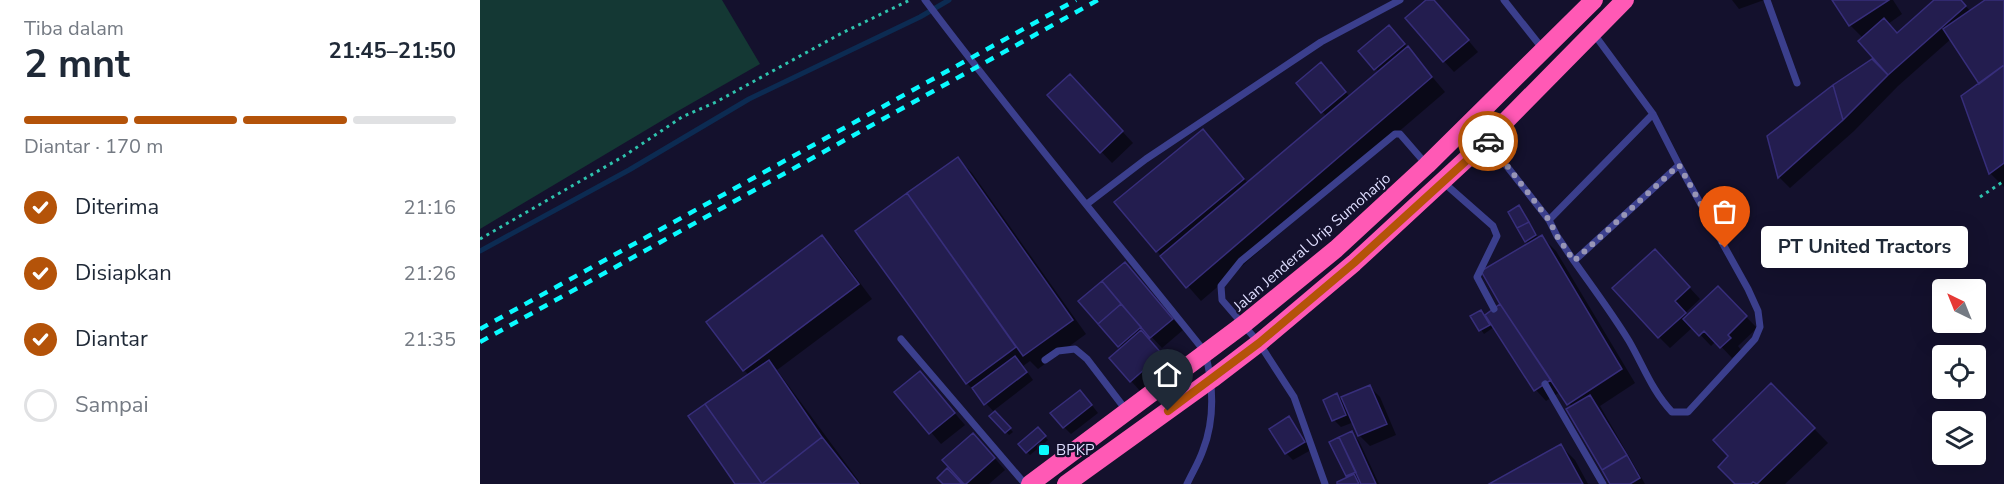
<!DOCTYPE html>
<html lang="id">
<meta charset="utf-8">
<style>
body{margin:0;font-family:"Nunito Sans",sans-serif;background:#f2f2f3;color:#1f2937;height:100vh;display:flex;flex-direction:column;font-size:22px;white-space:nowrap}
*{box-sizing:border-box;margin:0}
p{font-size:20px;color:#747a83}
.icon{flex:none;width:33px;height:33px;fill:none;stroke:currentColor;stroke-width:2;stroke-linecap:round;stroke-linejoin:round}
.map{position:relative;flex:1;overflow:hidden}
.panel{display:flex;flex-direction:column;background:#fff;width:480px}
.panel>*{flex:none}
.needle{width:39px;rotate:317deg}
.buttons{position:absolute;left:1452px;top:279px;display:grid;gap:12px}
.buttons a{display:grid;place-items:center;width:54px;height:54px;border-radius:6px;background:#fff;box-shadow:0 6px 24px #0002;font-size:30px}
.pin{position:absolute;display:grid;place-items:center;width:51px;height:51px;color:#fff;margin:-62px -26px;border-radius:50% 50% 50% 0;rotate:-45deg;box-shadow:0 0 6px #0007}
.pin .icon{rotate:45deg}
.courier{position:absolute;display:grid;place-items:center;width:60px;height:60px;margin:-30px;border:4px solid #b45309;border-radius:50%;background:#fff;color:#222;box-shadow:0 2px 8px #0007}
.bubble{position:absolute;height:42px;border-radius:6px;background:#fff;box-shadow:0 6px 24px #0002;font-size:20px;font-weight:700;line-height:42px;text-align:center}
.summary em{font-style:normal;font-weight:700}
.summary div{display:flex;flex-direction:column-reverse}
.summary{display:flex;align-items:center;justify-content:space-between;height:102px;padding:0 24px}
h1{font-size:39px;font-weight:700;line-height:45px}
.bar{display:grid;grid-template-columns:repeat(4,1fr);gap:9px 6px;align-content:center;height:72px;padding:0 24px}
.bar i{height:8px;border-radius:4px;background:#e0e1e3}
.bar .on{background:#b45309}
.bar p{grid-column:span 4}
ol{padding:0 24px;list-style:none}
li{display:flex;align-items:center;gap:18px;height:66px}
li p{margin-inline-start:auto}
li .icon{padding:6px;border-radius:50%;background:#b45309;color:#fff;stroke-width:4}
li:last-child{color:#747a83}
li i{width:33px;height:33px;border:3px solid #e0e1e3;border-radius:50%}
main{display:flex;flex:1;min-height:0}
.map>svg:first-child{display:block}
.green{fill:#143834}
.shadow{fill:#0007}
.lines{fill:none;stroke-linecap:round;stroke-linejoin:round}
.stream{stroke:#0c2b52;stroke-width:5}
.building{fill:#231d4f;stroke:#372e7b;stroke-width:1.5}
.path{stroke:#2ec3ae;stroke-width:3;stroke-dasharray:3 4.5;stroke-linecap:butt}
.lane{stroke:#3b3f8d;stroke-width:7}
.highway{stroke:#ff59b5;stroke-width:18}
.rail{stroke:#0afaff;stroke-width:4.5;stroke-dasharray:9 8;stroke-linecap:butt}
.done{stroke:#9896b6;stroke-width:6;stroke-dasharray:0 10.8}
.route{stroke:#b45309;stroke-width:8}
.poi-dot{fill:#0afaff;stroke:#14112d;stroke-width:2}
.labels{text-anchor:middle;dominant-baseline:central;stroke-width:4.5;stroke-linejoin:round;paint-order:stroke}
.street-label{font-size:15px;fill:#dfdeff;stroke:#14112d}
.poi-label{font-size:15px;fill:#dfdeff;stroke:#14112d;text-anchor:start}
</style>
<main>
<section class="panel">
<div class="summary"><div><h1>2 mnt</h1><p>Tiba dalam</p></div><em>21:45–21:50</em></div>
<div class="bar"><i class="on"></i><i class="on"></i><i class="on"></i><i></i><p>Diantar · 170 m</p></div>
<ol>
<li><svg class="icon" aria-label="check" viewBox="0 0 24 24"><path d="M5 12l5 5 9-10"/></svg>Diterima<p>21:16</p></li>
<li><svg class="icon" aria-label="check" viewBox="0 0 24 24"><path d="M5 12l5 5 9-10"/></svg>Disiapkan<p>21:26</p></li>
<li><svg class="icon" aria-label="check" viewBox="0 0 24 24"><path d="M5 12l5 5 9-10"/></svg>Diantar<p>21:35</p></li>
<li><i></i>Sampai</li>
</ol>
</section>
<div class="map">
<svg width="1524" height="484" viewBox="0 0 1524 484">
<rect width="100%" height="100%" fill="#14112d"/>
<path class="green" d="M0,0H242L280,64L198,111L0,229Z"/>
<path class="shadow" d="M949,0H953L962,9L998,52L974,72L964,61Z
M1252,0H1284L1259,9Z
M1354,0H1413L1422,14L1408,24L1418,34L1457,0H1480L1491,12L1507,0H1524V187L1510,173L1501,84L1471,39L1418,86L1374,131L1310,188L1299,177L1354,87L1395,59L1383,38L1370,25Z
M916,34L965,92L721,301L677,251L723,131L768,183L847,117L818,83L851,75L870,97L899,72L880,51Z
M601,87L653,143L632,163L569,96Z
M478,159L492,173L606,334L558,369L550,361L543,366L553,380L513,411L533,432L529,435L511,416L515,413L487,383L377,231Z
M1039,207L1059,239L1062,237L1076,251L1155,383L1120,406L1165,484H1132L1092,407L1080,392L1066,401L1056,390L1014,327L1004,334L992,317H1005L1021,304L1049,244L1046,241Z
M342,237L356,251L392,299L297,370L381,484H257L269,375L264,370Z
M1186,262L1220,299L1205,313L1208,316L1238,288L1277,328L1258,346L1261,350L1252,358L1236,341L1231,346L1213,327L1190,348L1179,337Z
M644,264L703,330L682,348L669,334L666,337L692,366L661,392L651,381L642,348L600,301Z
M440,373L485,425L461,444L417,392Z
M1291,385L1348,443L1305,484H1257L1250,456Z
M889,386L900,397L916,435L890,446L879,435L874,422L861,427L854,420L857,395L866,405Z
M607,399L618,413L591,434L584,427Z
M809,418L816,426L831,450L813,460L806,453Z
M558,429L568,440L550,455L547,452Z
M871,433L879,441L899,484H859L869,478L867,476Z
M504,446L525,470L509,484H486Z
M1081,446L1095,460L1108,484H1012Z"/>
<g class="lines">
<path class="stream" d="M0,251L149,170L269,99L440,17L469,0"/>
</g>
<path class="building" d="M946,0H954L989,40L963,62L925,18Z
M1352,0H1409L1369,26Z
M1454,0H1481L1486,6L1408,75L1378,41L1404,18L1417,33Z
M1505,0H1524V65L1499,84L1463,29Z
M909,25L925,44L894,70L878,51Z
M928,46L952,77L706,288L680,256Z
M1392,59L1408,75L1363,120L1353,85Z
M841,62L866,92L841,113L816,83Z
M1524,65V163L1509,174L1481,96Z
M590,74L643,131L620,153L567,95Z
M1353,85L1363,120L1298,178L1287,136Z
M723,129L764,179L676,252L634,202Z
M478,157L593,320L543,356L427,193Z
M427,193L536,347L486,384L375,231Z
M1039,205L1049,222L1037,228L1028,212Z
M1049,222L1056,235L1045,242L1037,228Z
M342,235L379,284L263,371L226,322Z
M1062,235L1142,369L1087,405L1020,304L1001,271Z
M1175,249L1210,287L1195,301L1206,313L1178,338L1132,288Z
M645,262L693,319L670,338L622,281Z
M622,281L641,304L618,324L598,301Z
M1238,286L1267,316L1248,335L1251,338L1240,348L1224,331L1219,336L1203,319Z
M641,304L661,327L638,347L618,324Z
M1020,304L1071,380L1054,391L1005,315Z
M1001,310L1010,325L999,331L990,316Z
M661,330L682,354L650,382L629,358Z
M535,356L547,372L504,405L492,388Z
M289,360L342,437L282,484L225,404Z
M440,371L475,413L449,434L414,392Z
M1291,383L1335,428L1277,484L1273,482L1271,484H1255L1238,467L1248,456L1233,440Z
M890,385L907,424L878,436L861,397Z
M600,390L612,405L583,428L570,413Z
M857,393L866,415L852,421L843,400Z
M1110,395L1147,455L1122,470L1086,409Z
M225,404L282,484H255L208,416Z
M515,411L531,428L525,433L509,416Z
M809,416L825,442L805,454L789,429Z
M558,427L566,436L546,453L538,444Z
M872,431L896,484H881L859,437Z
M493,433L515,458L486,484H484L462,460Z
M342,437L379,484H281H282Z
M859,437L876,472L866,476L849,442Z
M1081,444L1103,484H1009Z
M1147,455L1160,478L1150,484H1130L1122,470Z
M467,468L482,484H463L457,478Z
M874,474L879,484H857V482Z"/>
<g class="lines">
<path class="path" d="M1500,197L1524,181
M0,239L144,156L202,117L236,102L362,33L430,0"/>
<path class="lane" d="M445,0C535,120 632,235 725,352C733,383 735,419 723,450C719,462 712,473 707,484
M1024,0L1062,48
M1287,0L1317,83
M1007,141L1069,220L1077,236L1094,261L1199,165
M963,182L1013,226L1017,236L997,277L1014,309
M607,204L666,159L841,42L920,0
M1069,220L1173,114
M1094,261C1113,288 1132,313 1149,341C1163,365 1172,391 1192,412H1208L1275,339L1280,327L1278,311L1268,289L1199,165L1173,114L1114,34
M421,339L545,484
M565,360L578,351L595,349L607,359L646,410
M1065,384L1123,484
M845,484L814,397L779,343L742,300L741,286L761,261L915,134H920L946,164"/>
<path class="highway" d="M550,484L764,324L856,249L947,165L1114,0
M586,484L732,379L779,343L874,263L1007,140L1145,0"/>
<path class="rail" d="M0,329L596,0
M0,342L618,0"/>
</g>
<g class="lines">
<path class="done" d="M1008,141L1069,220L1077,236L1094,261L1199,165L1245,248"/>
<path class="route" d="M688,411L779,343L874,263L1008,141"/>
</g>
<rect class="poi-dot" x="558" y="444" width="12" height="12" rx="3"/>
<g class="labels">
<g class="street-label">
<text transform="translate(832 242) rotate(-41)">Jalan Jenderal Urip Sumoharjo</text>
</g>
<g class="poi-label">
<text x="576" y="450">BPKP</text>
</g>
</g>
</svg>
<div class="buttons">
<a><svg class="needle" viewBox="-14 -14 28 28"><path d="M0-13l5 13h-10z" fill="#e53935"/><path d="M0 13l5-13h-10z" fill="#747a83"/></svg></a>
<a><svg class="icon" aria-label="locate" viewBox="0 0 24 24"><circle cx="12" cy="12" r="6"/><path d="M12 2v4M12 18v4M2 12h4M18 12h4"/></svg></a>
<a><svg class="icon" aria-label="layers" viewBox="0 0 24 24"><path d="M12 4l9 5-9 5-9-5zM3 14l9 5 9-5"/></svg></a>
</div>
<div class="pin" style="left:1245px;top:248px;background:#ea580c"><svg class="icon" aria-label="bag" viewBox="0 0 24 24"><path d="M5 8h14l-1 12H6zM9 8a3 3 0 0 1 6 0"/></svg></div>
<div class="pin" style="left:688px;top:411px;background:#1f2937"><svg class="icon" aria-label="home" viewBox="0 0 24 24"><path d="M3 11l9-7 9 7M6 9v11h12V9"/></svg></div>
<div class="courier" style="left:1008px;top:141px"><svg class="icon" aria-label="car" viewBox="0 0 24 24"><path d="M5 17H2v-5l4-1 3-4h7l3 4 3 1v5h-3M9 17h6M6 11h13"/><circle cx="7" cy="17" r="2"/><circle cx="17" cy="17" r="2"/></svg></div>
<div class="bubble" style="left:1281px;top:226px;width:207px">PT United Tractors</div>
</div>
</main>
